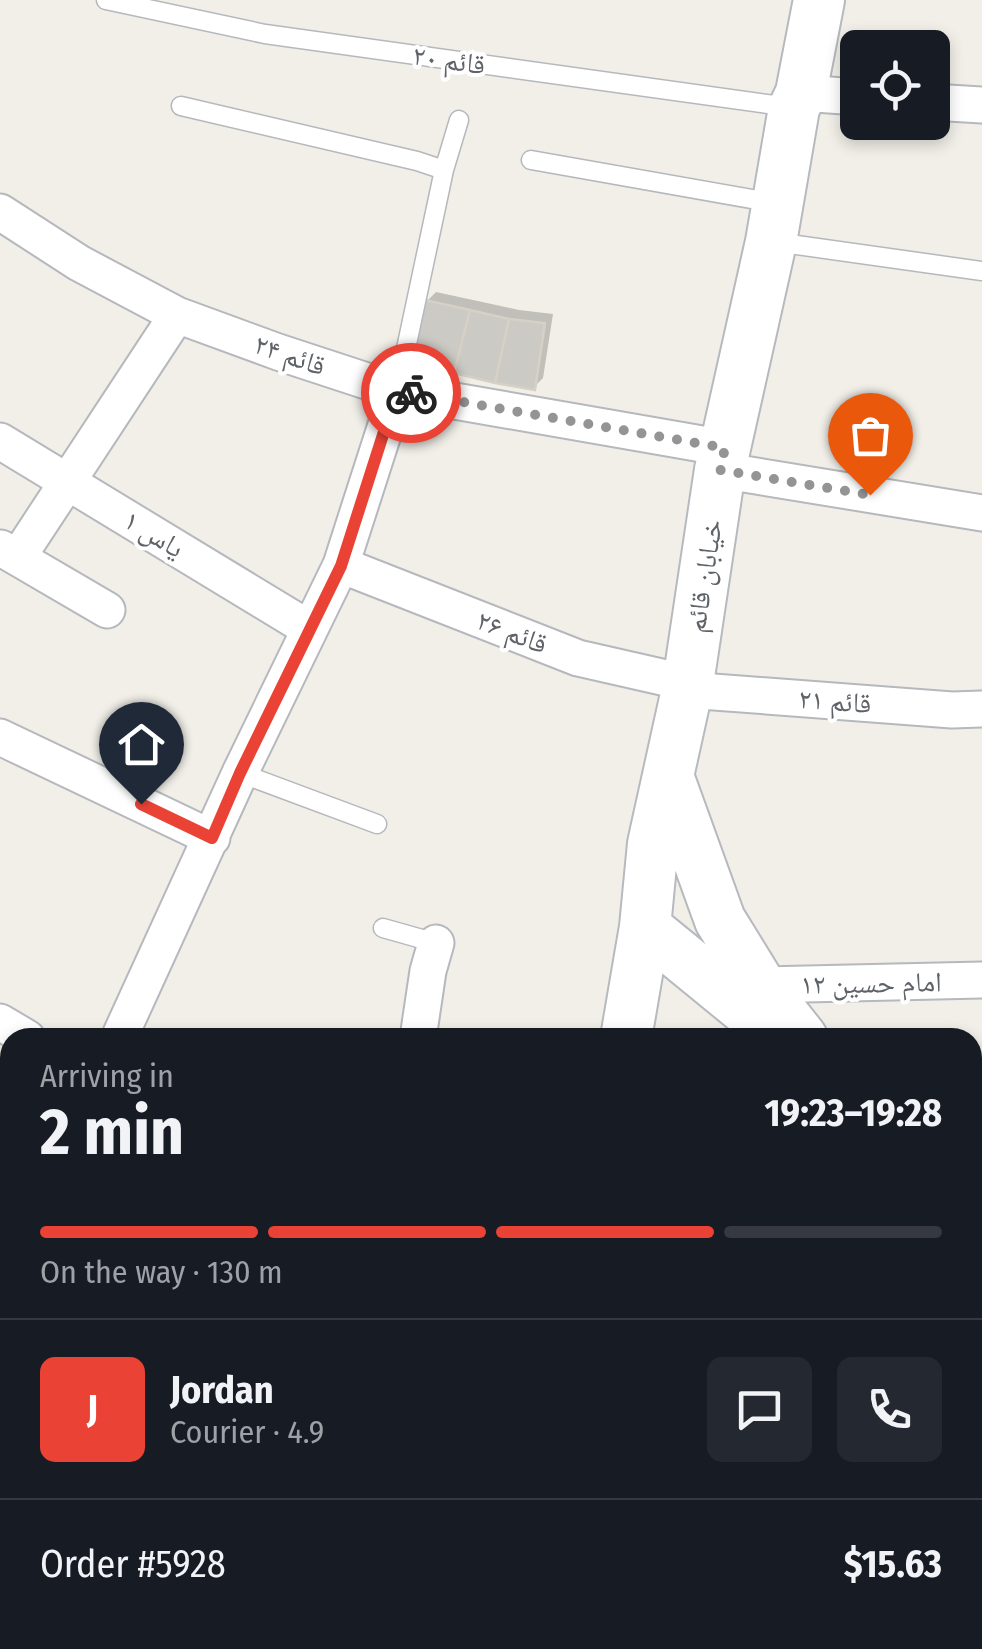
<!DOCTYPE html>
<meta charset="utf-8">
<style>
body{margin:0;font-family:"Fira Sans Condensed","Noto Naskh Arabic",sans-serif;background:#242831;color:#f1f3f6;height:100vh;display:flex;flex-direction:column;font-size:38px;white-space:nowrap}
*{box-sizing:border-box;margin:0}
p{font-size:32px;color:#9ea1a6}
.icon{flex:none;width:55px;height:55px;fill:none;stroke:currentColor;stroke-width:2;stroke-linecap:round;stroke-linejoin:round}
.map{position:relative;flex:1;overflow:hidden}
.details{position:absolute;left:0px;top:1028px;width:982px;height:622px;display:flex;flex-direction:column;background:#171b24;border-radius:30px 30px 0 0;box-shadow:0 5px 15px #0003}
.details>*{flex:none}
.tools{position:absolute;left:840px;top:30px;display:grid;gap:20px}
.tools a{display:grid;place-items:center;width:110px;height:110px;border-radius:15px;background:#171b24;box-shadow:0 5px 15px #0003;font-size:50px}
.pin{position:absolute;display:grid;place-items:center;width:85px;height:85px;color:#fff;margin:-102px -42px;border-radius:50% 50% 50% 0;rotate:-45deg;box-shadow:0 0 10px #0007}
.pin .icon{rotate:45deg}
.courier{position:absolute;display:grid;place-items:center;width:100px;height:100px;margin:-50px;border:8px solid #ea4335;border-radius:50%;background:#fff;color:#222;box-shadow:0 2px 12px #0007}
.overview em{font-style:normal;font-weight:700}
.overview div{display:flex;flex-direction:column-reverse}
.overview{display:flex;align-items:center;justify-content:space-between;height:170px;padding:0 40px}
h1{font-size:65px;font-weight:700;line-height:75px}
.bar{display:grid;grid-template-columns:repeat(4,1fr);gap:15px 10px;align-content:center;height:120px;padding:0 40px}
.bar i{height:12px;border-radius:8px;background:#363941}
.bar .current{background:#ea4335}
.bar p{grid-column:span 4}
.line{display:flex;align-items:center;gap:25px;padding:0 40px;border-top:2px solid #363941}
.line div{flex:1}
.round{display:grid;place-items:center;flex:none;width:105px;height:105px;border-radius:15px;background:#242831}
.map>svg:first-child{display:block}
.green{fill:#c5e8c5}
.shadow{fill:#0003}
.building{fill:#cccac5;stroke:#d6d1c6;stroke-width:2.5}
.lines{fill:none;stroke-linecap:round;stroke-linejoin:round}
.lane-casing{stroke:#b5b8bc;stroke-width:21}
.street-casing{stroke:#b5b8bc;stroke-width:39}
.secondary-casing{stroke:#b6babf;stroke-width:54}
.lane{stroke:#fff;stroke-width:18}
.street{stroke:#fff;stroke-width:35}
.secondary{stroke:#fff;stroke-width:50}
.done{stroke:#929495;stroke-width:10;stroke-dasharray:0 18}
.route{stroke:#ea4335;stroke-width:12}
.labels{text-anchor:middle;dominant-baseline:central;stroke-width:8;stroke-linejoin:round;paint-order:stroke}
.street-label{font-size:28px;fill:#5f6368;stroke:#fff}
</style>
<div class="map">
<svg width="982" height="1649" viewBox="0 0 982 1649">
<rect width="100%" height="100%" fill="#f1efe8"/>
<path class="green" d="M973,1496H982V1649H826L827,1640H972Z"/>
<path class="shadow" d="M436,292L519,310L553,314L543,378L534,387L427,301Z"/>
<path class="building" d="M425,300L470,310L454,373L411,366Z
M470,310L509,319L495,383L454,373Z
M509,319L545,323L535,390L495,383Z"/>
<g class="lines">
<g class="lane-casing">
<path id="lane" d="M106,0L265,34L789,107
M181,106L417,161L444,170
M531,160L774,203
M775,242L982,271
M397,391L444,170L459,120
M240,773L377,824
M383,928L436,943
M355,1649L360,1640"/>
</g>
<g class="street-casing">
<path id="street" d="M801,93L858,97
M932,102L982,105
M0,212L79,263L177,315L278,352L397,391L725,448
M0,441L308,628
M720,470L982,513
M1,548L107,610
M18,557L177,315
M341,565L578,658L688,683
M687,690L952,710L982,709
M0,737L212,838
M760,985L982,980
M0,1022L27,1038
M119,1038L240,773L341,565L397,391
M418,1038L428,971L436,943
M0,1267L10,1248
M972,1321L982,1314
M0,1589L10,1597
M65,1640L77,1649"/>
</g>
<g class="secondary-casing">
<path id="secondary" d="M668,776L720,920L760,985L802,1038
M645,927L777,1035
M626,1038L645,927L653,844L687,690L720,470L771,242L794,108L801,93L819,0
M972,1210L982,1219
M610,1640V1649"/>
</g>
<use href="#lane" class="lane"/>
<use href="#street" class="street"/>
<use href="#secondary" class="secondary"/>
</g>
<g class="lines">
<path class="done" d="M411,393L725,448L720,470L870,495"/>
<path class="route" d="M141,804L212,838L240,773L341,566L397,391L411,393"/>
</g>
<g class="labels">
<g class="street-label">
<text transform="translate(449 60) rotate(8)">قائم ۲۰</text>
<text transform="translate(290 355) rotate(19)">قائم ۲۴</text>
<text transform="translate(154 534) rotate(31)">یاس ۱</text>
<text transform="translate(704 576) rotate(-81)">خیابان قائم</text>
<text transform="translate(512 632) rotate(21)">قائم ۲۶</text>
<text transform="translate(835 701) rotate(4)">قائم ۲۱</text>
<text transform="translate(871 983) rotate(-1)">امام حسین ۱۲</text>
</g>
</g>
</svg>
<div class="tools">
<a><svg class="icon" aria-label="locate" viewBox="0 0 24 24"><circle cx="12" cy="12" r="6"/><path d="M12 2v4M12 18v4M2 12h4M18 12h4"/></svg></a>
</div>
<div class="pin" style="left:870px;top:495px;background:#ea580c"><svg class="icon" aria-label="bag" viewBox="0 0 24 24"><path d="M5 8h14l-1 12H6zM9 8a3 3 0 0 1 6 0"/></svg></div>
<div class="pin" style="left:141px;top:804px;background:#1f2937"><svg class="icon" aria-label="home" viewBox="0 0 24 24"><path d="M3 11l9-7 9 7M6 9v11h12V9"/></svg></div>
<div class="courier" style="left:411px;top:393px"><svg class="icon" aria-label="bike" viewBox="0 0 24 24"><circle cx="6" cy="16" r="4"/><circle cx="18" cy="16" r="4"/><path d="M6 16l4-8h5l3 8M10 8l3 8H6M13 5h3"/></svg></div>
<section class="details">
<div class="overview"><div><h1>2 min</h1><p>Arriving in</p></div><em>19:23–19:28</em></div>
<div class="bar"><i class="current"></i><i class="current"></i><i class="current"></i><i></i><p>On the way · 130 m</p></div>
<div class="line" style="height:180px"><b class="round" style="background:#ea4335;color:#fff">J</b><div><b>Jordan</b><p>Courier · 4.9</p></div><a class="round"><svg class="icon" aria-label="chat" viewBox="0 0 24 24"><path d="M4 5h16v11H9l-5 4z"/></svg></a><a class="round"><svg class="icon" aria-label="phone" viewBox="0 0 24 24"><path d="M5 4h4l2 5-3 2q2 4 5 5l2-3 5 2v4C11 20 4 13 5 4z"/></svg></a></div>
<div class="line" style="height:130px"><div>Order #5928</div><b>$15.63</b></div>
</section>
</div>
